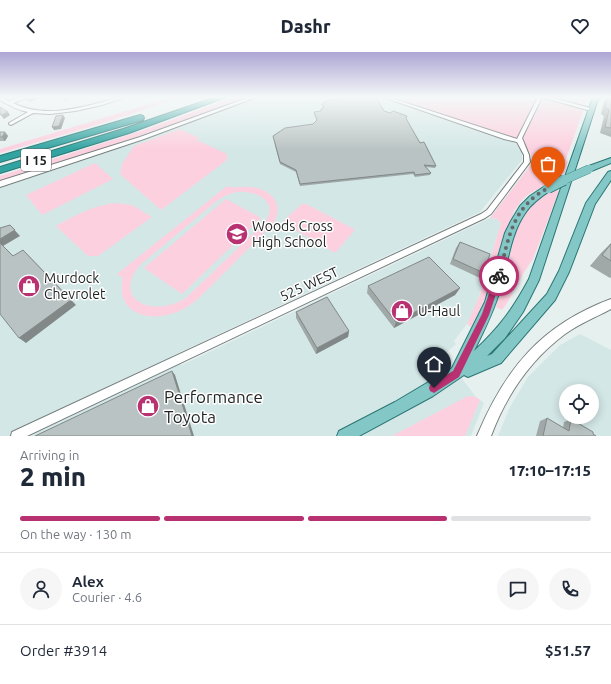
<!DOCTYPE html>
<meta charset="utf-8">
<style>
body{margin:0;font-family:Ubuntu,sans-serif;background:#f6f6f7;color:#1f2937;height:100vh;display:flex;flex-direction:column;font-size:15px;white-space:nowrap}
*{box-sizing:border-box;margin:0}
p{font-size:13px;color:#747a83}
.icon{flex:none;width:22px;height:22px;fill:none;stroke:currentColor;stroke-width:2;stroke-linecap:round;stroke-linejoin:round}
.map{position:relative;height:384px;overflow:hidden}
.details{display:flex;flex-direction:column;background:#fff;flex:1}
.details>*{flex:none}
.fabs{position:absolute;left:559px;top:332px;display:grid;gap:8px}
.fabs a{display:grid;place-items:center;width:40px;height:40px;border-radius:50%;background:#fff;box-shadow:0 2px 10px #0003;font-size:20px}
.pin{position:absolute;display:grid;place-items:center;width:34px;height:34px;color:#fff;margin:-41px -17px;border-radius:50% 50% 50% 0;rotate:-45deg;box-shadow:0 0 4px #0007}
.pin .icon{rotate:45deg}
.courier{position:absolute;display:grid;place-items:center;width:40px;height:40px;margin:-20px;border:3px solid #b83170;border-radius:50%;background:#fff;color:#222;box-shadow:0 1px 5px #0007}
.head em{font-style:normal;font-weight:800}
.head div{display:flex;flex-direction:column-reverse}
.head{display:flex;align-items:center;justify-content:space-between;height:68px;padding:0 20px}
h1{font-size:26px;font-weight:800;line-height:30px}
.bar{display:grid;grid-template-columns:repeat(4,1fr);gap:6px 4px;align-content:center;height:48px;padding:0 20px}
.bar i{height:5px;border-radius:3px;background:#e0e1e3}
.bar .selected{background:#b83170}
.bar p{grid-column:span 4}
.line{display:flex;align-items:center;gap:10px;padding:0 20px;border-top:1px solid #e0e1e3}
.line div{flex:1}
.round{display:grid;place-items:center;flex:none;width:42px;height:42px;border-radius:21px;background:#f6f6f7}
header{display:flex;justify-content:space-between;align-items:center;height:52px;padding:0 20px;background:#fff;font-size:18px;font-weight:800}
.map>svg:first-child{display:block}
.built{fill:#d3e7e6;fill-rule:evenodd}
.green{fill:#fdd0df;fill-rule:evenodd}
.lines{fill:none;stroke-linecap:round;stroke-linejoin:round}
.street-casing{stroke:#757e7d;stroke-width:2}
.secondary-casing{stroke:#757e7d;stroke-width:2}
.primary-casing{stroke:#2a7674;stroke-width:2}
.highway-casing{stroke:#2a7674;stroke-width:2}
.street{fill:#fff;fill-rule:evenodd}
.secondary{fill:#fff;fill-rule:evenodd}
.primary{fill:#83c8c7;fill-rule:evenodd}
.highway{fill:#31a4a1;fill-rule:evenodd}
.primary-bridge-far1-casing{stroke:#2a7674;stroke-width:9;stroke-linecap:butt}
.primary-bridge-casing{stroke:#2a7674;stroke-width:12;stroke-linecap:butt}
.primary-bridge-far1{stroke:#83c8c7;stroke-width:8}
.primary-bridge{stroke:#83c8c7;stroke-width:10}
.wall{fill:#a0a8a8}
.shaded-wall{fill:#828888}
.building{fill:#bac3c3;stroke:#828888}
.route{fill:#b83170}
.done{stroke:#646a69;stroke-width:4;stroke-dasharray:0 7.2}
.labels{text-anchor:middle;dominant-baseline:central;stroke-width:3;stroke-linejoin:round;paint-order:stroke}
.shield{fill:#fff;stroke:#626464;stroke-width:1}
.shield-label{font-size:13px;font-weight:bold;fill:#1e2221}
.poi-label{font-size:14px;fill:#1e2221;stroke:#fff;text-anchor:start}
.street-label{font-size:14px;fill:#1e2221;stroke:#fff}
.near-poi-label{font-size:17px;fill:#1e2221;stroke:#fff;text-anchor:start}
</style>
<header><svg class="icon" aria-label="back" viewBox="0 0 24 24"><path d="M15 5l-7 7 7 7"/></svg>Dashr<svg class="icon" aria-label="heart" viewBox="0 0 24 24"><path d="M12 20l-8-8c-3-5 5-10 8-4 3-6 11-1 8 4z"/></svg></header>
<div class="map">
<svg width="611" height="384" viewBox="0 0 611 384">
<rect width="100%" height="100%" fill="#e6f0ef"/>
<path class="built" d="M260,45H380L507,89L515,90L522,101V108L480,160L172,304L182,313L490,166L497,167L501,171L476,254L467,272L454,289L456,292L444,303L476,345L484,351L471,384H0V136L126,94Z
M580,282L611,298V384H498L510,355L528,325L560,293ZM566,339H592V365H566Z"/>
<path class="green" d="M173,45H184L93,74L0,101V97Z
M235,45H249L112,94L0,130V124L144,78Z
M409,45H587L584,53L565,48L563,52L583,59L566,107L568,110L564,122L529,142L523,147L514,159L488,242L471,275L467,272L479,245L501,171L497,167L490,166L530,114C537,100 521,91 511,86L404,50Z
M180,77L199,86L197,88L227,102V108L161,158L120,122L122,112L134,94Z
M95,111L113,127L42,163L26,143Z
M227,134C233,137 236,135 242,135C255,134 270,138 276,150C279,158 277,165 273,172L198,247C190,254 181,259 171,262C144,270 115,258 123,226L117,222ZM236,140C256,138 282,150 263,172L186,246C155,266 110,249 140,213L218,148L227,143Z
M554,137L559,139L533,207C521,223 514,242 502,258L496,255L519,169L536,146Z
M226,147L261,166L182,242L144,216Z
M117,151L132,153L152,165L98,204H88L56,174C76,163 93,153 117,151Z
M302,152H306L354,177V179L336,200H333L284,171L283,169Z
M468,344L476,345L480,348L465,384H392Z"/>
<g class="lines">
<g class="street-casing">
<path id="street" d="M0,45L9,49L21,45H26V46L13,51C46,68 87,54 121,45H126L102,53L75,59L50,62L33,61L11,73L9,72V71L28,60C17,58 9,53 0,48Z
M383,45H388L517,87L538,45H542L522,86L529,103L530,110L491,162L485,166L27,384H11L12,380L481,162L487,158L524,110V103L517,90L504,87Z"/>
</g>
<g class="secondary-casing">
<path id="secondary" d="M250,45H257L144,87L0,135V129L140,85Z
M541,45H549L594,57L591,59Z
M611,247V257C596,265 579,272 565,282C530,308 506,344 491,384H477C505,317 541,273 611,247Z"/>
</g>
<g class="primary-casing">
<path id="primary" d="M593,45H602L598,47L539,228L523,260L505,286L487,304L492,302L547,242L559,219L586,151L608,120L611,119V128L595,152L569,220L555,248L501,311L468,325L464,323L433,344L359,384H337L339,379L395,350L452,316L485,250L505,181L511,169L520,154L530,144L545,134H551L552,136L551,138C542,144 532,151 526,160C510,182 508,212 500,238C494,259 484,279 474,299C499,276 513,257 529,227Z
M611,106V111L589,120L585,117L586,115Z"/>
</g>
<g class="highway-casing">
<path id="highway" d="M216,45H226L129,81L0,121V115L123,77Z
M140,63L143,64L144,66L143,68L0,110V104Z"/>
</g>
<use href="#street" class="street"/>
<use href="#secondary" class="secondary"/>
<use href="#primary" class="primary"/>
<use href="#highway" class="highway"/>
<g class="primary-bridge-far1-casing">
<path id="primary-bridge-far1" d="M562,129L589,117"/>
</g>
<g class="primary-bridge-casing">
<path id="primary-bridge" d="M548,136L564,128"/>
</g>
<use href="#primary-bridge-far1" class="primary-bridge-far1"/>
<use href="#primary-bridge" class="primary-bridge"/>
</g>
<path class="wall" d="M24,45H43L30,50L26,48Z
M57,45H68L67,49Z
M398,45H406L404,47Z
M605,45H611V85L600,81L604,64L601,62Z
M322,52L384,59L390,61L407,64L406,67L420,91L436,114L435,116L426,115L431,121L430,123L415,125L413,122L300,134L296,120L280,112L273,84L313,72L317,68L314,62V60L321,59V57L323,56Z
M0,80H5L8,84L5,89H0Z
M460,190L484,221L480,226L450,212L456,196Z
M611,191V225L610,226L590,214L601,201Z
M368,234L460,236L455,243L394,276L367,241Z
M296,260L349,279L348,285L316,302L296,266Z
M547,366L563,376L564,370L571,367L596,384H536L540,369Z"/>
<path class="shaded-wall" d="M32,45H43L30,50L28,46Z
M66,45H68L67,49L65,47Z
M144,45H151L144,47Z
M8,60L10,63L4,67L1,63Z
M63,63L65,66L61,77L54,78L52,75Z
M5,80L8,84L5,89L2,85Z
M10,173L20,184L3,194L19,209L0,191V187Z
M23,198L76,253L26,291L19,286Z
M460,236L455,243L394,276L396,270Z
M349,279L348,285L316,302L317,296Z
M172,319L175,323L194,384H192Z"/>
<path class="building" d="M25,45H32L28,46Z
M61,45H66L65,47Z
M360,45H370L377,47L384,59L390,61L393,59L407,64L406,66L408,70L420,91L424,90L436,114L424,113L431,121L415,123L414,120L300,132L296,118L280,110L273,84L285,76L313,72L317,68L314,60L321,59V57L324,56L322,52L330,47Z
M608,45H611V76L605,75L609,58L605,55Z
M0,55L8,60L1,63L0,62Z
M63,63L59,74L52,75L56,64Z
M0,80H5L2,85H0Z
M10,173L15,178L0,187V176Z
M460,190L490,202L484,221L453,207Z
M0,191L13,204L23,198L71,248L19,286L0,262Z
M611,192V209L602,203Z
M429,205L460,236L396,270L368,234Z
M327,245L349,279L317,296L296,260Z
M172,319L192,384H35Z
M547,366L569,379L571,367L593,380V382L596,384H543Z"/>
<linearGradient id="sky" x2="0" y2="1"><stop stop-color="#ada6d4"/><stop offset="0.46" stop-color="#f4f8f8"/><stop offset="1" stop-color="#f4f8f8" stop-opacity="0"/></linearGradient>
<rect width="611" height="98" fill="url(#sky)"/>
<path class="route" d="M499,221L502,224L489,263L459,325L437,339L434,341L430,339L429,336L430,333L453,319L482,262L495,224Z"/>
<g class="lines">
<path class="done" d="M499,224C509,186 511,156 548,136"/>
</g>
<defs>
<g id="school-disc" transform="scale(1.15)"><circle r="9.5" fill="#b83170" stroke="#fff"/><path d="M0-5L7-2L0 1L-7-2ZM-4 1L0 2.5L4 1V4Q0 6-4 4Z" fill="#fff"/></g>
<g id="shop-disc" transform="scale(1.15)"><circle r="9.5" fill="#b83170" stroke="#fff"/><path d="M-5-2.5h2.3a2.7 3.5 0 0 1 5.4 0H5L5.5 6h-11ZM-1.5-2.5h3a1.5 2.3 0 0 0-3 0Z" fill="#fff"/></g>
</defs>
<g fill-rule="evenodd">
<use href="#school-disc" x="237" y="182"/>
<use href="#shop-disc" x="29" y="234"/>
<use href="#shop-disc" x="402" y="259"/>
<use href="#shop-disc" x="148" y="354"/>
</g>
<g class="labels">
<rect class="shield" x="21" y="97" width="30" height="22" rx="3"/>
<g class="shield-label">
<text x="36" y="108">I 15</text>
</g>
<g class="poi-label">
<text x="252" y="174">Woods Cross<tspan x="252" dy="16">High School</tspan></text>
<text x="44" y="226">Murdock<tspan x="44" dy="16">Chevrolet</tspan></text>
<text x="418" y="259">U-Haul</text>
</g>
<g class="street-label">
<text transform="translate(309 232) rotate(-25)">525 WEST</text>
</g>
<g class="near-poi-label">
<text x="164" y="344">Performance<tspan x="164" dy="20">Toyota</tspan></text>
</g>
</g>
</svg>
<div class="fabs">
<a><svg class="icon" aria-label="locate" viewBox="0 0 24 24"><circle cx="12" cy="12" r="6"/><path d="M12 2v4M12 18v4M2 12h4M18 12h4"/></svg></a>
</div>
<div class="pin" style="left:548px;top:136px;background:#ea580c"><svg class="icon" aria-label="bag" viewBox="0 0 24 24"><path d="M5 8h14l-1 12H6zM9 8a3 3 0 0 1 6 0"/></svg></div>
<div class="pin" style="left:434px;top:336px;background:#1f2937"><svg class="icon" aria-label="home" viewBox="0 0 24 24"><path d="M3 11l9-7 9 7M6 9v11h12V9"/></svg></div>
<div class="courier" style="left:499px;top:224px"><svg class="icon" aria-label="bike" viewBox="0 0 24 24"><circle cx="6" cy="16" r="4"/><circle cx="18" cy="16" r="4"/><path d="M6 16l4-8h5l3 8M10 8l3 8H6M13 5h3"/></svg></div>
</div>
<section class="details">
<div class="head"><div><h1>2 min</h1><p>Arriving in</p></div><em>17:10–17:15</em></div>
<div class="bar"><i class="selected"></i><i class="selected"></i><i class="selected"></i><i></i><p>On the way · 130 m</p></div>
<div class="line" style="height:72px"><a class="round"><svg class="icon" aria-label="person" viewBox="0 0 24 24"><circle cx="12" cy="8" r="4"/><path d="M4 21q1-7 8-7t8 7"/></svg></a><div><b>Alex</b><p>Courier · 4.6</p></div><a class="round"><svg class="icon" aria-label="chat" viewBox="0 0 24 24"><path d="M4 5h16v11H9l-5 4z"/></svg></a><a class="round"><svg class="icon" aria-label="phone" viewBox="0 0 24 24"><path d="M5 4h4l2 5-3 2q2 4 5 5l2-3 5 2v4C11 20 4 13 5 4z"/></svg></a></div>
<div class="line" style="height:52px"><div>Order #3914</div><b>$51.57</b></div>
</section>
